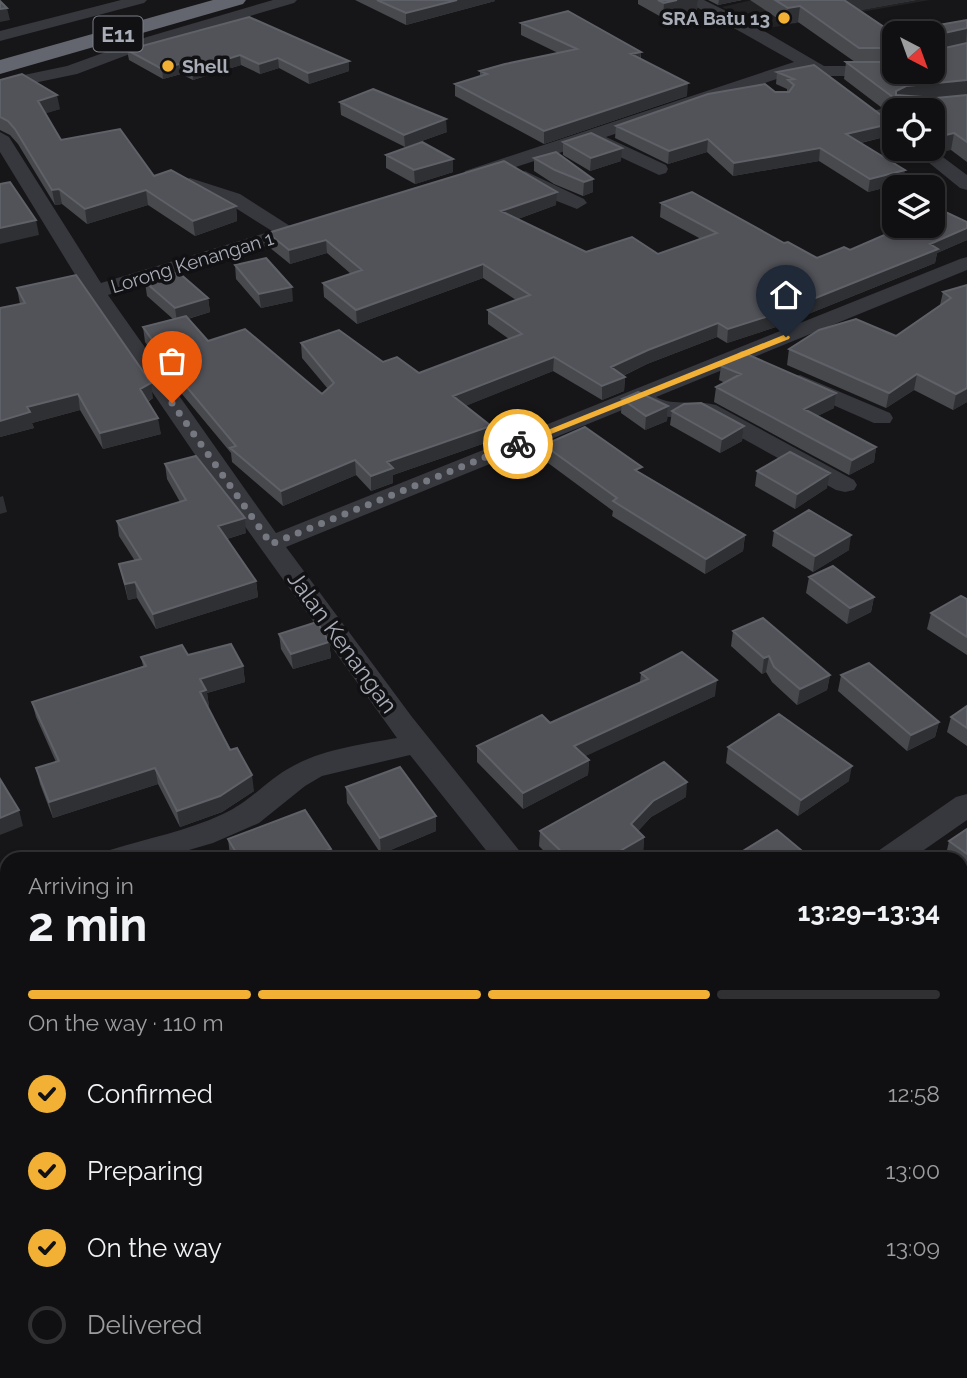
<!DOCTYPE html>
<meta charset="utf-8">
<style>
body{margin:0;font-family:Raleway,sans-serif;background:#1e1e20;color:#f1f3f6;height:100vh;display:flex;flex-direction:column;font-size:26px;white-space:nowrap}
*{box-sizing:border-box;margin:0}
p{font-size:23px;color:#9c9d9f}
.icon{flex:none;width:38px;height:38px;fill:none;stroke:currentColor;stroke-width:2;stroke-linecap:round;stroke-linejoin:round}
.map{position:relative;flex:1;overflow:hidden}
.sheet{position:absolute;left:0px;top:852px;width:968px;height:527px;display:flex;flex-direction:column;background:#101012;border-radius:21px 21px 0 0;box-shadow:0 4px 10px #0003,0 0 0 2px #303032}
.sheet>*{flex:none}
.needle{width:46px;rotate:139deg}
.buttons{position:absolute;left:882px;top:21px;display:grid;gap:14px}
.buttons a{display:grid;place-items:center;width:63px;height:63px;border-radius:14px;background:#101012;box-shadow:0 4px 10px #0003,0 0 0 2px #303032;font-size:35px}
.pin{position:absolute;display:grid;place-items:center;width:60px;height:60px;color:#fff;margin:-72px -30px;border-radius:50% 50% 50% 0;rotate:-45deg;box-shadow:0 0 7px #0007}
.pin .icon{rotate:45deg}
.courier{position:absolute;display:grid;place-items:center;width:70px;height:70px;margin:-35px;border:5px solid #f2b134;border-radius:50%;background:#fff;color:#222;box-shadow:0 2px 9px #0007}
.head em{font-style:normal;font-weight:700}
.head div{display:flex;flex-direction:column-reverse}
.head{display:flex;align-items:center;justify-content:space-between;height:119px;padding:0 28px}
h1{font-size:46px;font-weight:700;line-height:52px}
.bar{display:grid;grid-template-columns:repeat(4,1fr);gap:10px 7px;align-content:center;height:84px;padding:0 28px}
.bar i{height:9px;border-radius:5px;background:#303032}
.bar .current{background:#f2b134}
.bar p{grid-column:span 4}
ol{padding:0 28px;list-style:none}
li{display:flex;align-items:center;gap:21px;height:77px}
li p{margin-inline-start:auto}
li .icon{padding:7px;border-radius:50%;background:#f2b134;color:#111;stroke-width:4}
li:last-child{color:#9c9d9f}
li i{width:38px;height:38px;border:4px solid #303032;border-radius:50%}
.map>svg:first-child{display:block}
.built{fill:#222225}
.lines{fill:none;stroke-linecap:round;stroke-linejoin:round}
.minor{fill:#37383d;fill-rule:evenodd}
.highway{fill:#63666e;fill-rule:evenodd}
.wall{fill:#47494d;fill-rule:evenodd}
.shaded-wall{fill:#2f3033}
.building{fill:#525359;stroke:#5f6168;stroke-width:2}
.route{fill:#f2b134}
.done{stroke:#757880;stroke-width:7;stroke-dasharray:0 12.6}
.poi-dot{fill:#f2b134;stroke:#111113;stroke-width:2.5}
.labels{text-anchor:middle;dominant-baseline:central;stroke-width:7;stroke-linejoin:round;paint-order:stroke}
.far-poi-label{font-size:19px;font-weight:bold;fill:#a8adb8;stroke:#111113;text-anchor:end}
.far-street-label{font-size:19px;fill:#a8adb8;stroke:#111113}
.shield{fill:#111113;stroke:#7b7e86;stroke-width:2}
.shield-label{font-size:21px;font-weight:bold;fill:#a8adb8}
.street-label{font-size:23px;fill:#a8adb8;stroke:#111113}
</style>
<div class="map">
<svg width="967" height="1378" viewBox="0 0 967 1378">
<rect width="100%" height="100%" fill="#161618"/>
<path class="built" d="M752,0H930L763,29L722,7Z"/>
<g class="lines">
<path class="minor" d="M121,0H147L144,3L0,41V31Z
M273,0H297L294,3L159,43L77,74L0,90V80L67,66L147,37Z
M684,0H704L752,24L824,66H894V72H902L894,76H821L806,69L606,137L666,165L668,169L666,173L659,175L590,143L479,179H465L463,175L465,171L794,62Z
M894,107L901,110H894V117L876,120L867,115L870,111Z
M0,132L9,137L101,283L272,231L226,202L183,188L181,184L183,180L190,178L240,194L290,226L303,222L313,228L310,232L295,237L108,295L276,533L960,259L967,257V270L656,397C675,407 695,399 716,405L854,480L857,485L854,490L845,492L836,490L700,415L669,417L653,413L637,404L286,547L412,717L526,859H493L410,755L322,776L305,786L259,823L213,843L158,859H106L110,850C148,838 187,831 223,814C250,802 268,779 293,766C324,749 363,744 397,738L226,500L101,317L0,152Z
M912,149H932L967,175V190L960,188Z
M525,171L584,199L587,203L577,209L539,194L516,177Z
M800,375L890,413L893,418L890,423H874L792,387L789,382L792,377Z
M967,794V820L911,859H874L878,851L956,797Z
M0,1045L7,1048V1090L0,1087Z
M170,1372H212L214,1378H172Z
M890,1372H933L935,1378H892Z"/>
<path class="highway" d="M213,0H246L243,4L0,74V60Z"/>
</g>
<path class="wall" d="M355,0H495V1L406,25Z
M638,0H698L697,10L663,18L638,4Z
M708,0H742L718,5Z
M750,0H916L860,10L893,33L967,20V162L951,150L942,151L933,144V110H894V117L844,79L846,62H855L798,22L786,24ZM894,33L933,72H894Z
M521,23L641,52V59L687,96L544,144L455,96V84L480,76V71L558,53L521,35Z
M127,50L349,61V71L309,84L279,68L260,74L241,65L193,80L181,74L163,79L129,60Z
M777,72L889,121L894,123L892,135L861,143L903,183L868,192L819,161L733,176L707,152L668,164L615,138L616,126L775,92H787V89L776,84Z
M0,80L60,109L45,113L61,140L236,206L237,221L195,236L148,205L87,224L62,204L55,205L18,144L10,135L0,130Z
M340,102L447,132L405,147L341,115Z
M563,142L621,161L590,171L563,155Z
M556,152L593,192L583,196L554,184L534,171V158Z
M386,155L453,159V172L415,184L386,168Z
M661,203L784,243L817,258L850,250L902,227V226H933L967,222V240L937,253L935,263L776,327L727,343L717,337L647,364L623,376L625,377L624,391L602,400L553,371L465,406L491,441L393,475V483L371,491L356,475L283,506L232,462L231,453L182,394L145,342L143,327L173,319L147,296L145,282L208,298L210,312L188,319L208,341L322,394L328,389L302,358L301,343L383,362L419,373L509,339L488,324V310L516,300L483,278L357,324L324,297L323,283L351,274L327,253L290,264L269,247L268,233L556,205L518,219L586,252L658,254L701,239L660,217Z
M235,265L293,301L261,308L236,279Z
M967,285V402L953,410L914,390L886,408L787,365L789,349L896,336L940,305L943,292Z
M17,288L153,398L148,402L161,434L103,449L80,410L32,423L34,428L0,437L20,304Z
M721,366L834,408L817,416L876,447L874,462L849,475L714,402L716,387L725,383L719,380Z
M622,399L668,406L667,421L645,430L621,413Z
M672,411L744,426L742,441L720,453L670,425Z
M544,445L641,473L745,535L743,551L705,574L612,516L613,511L544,460Z
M165,464L246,533L227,539L256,581L258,597L156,629L137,598L128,600L119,564L135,561L119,536L117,521L180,502L167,479Z
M757,471L827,488L795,509L755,486Z
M774,531L849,550L813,572L772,546Z
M809,577L874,597L871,612L847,624L806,593Z
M967,599V655L927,629L931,613Z
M733,631L830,675L827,690L797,705L772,682L766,672L762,674L731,646Z
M279,634L329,642L331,658L293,669L281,649Z
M188,655L243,666L245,682L207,693L209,706H207L254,791L222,812L180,827L158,784L53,818L40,784L36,768L56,762L36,717L32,702L143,666L141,657Z
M641,673L715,696L585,756L589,760L588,775L523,809L477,762V746L550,723L640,682Z
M841,675L939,722L935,737L907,751L838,691Z
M967,706V746L947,732L951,717Z
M728,747L849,781L798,816L726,763Z
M346,787L436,831L381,854L347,803Z
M686,797L651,817L638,831L644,837L643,853L632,859H552L539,846L540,831Z
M967,829V876L961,871V859H945L949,841Z
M228,839L331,849L332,859H233L230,855Z
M961,912L967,918V992L961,986Z
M961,1227L967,1235V1374L961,1367Z"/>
<path class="shaded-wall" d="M457,0H495V1L406,25V13Z
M677,0H698L697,10L663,18L664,3Z
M719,0H742L718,5Z
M842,0H916L840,14Z
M800,6L798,22L786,24L788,8Z
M7,8L10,20L0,22V9Z
M967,28L966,43L933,50L935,35Z
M641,52L640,64L631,54Z
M240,55L241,65L193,80L192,70Z
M278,58L279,68L260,74L259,64Z
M349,61V71L309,84L308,73Z
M179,64L181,74L163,79L162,69Z
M967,80V95L898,101L895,99L896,91L906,86Z
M688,83L687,96L544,144V131Z
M57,95L60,109L41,115L38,101Z
M446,119L447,132L405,147L404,135Z
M894,123L892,135L844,147L846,134Z
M954,133L951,150L942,151L946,135Z
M708,139L707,152L668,164L669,151Z
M622,148L621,161L590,171L591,158Z
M820,148L819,161L733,176L734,163Z
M453,159V172L415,184L414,170Z
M905,170L903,183L868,192L870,179Z
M593,179V192L583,196L584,182Z
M59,189L62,204L55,205L52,190Z
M146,190L148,205L87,224L85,209Z
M557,192L556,205L501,225V211Z
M236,206L237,221L195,236L193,221Z
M36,220L39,235L0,244V228Z
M967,228V240L937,253L935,263L776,327L727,343L728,329Z
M326,240L327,253L290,264L289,250Z
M483,264V278L357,324L356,310Z
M292,287L293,301L261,308L259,294Z
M208,298L210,312L177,322L175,308Z
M718,323L717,337L647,364L610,382L611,367L648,350Z
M554,357L553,371L453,411V396Z
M917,374L914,390L886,408L889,393Z
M625,377L624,391L602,400V386Z
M151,383L153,398L142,405L140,389Z
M967,388V402L953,410L956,394Z
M836,393L834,408L802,424L804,409Z
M78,394L80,410L32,423L34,428L0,437V421L27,407Z
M668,406L667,421L645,430L646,416Z
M158,418L161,434L103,449L100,433Z
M491,426V441L393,475V483L371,491V476L387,462Z
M744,426L742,441L720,453L722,439Z
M876,447L874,462L849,475L852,460Z
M355,460L356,475L283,506L281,491Z
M830,473L827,488L795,509L797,494Z
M3,496L7,512L0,514V497Z
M245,518L246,533L220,541L218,526Z
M745,535L743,551L705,574L706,559Z
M851,535L849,550L813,572L815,556Z
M256,581L258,597L156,629L153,614Z
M135,582L137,598L128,600L125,584Z
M874,597L871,612L847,624L850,608Z
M329,642L331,658L293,669L291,654Z
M769,656L766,672L762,674L764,658Z
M243,666L245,682L207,693L209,706L202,708L200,692V679Z
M830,675L827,690L797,705L800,689Z
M717,680L715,696L573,762L574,746Z
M939,722L935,737L907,751L911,735Z
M589,760L588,775L523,809V793Z
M852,766L849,781L798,816L801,800Z
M155,768L158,784L53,818L49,802Z
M252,775L254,791L222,812L180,827L177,811Z
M687,782L686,797L651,817L630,840L631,824L653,801Z
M19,810L23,826L0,835V818Z
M436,816V831L381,854L380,838Z
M644,837L643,853L632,859H606Z
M331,849L332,859H305Z"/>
<path class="building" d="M377,0H457L406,13Z
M658,0H677L664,3Z
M775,0H844L893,33L967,20V28L935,35L933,47L936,50L967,43V80L906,86L896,91V95L936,98L967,95V142L954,133L946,135L933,125V110H899L898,101L846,62H894V72H933V33H894V48H859L800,6L788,8Z
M0,1L7,8L0,9Z
M568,11L641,52L631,54L688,83L544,131L455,84L487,74L480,71L505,64L577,49L521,23Z
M249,17L349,61L308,73L278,58L259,64L240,55L192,70L179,64L162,69L127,50Z
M814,65L889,121L894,123L846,134L905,170L870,179L820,148L734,163L708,139L669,151L616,126L708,94L765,84L775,92H789L794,85L788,80L794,79L777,72Z
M22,74L57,95L38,101L61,140L120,129L154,176L171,170L236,206L193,221L146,190L85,209L59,189L52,190L15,129L8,121L0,117V80Z
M373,89L446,119L404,135L340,102Z
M591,133L622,148L591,158L563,142Z
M422,142L453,159L414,170L386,155Z
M556,152L593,179L584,182L555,170L534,158Z
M504,161L557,192L501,211L586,252L632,237L658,254L717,233L661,203L692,192L784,243L788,242L817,258L844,247L850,250L905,226H933V206L967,222V228L930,244L938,249L778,313L728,329L718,323L648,350L611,367L625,377L602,386L554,357L453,396L491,426L387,462L393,468L371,476L355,460L281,491L230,448L236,446L180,379L143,327L186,316L208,341L245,329L322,394L334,383L301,343L339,330L383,362L397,357L419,373L522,334L488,310L530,295L483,264L356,310L323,283L362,270L326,240L289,250L268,233Z
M10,182L36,220L0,228V184Z
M266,258L292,287L259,294L235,265Z
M178,272L208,298L175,308L145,282Z
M76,275L151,383L140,389L158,418L100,433L78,394L27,407L30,412L0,421V308L25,303L17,288Z
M967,285V388L956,394L917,374L889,393L789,349L819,330L856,319L896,336L951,298L943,292Z
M742,352L836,393L804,409L876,447L852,460L716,387L741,374L721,366Z
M638,392L668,406L646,416L622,399Z
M701,403L744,426L722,439L672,411L684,404Z
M585,427L642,467L635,470L745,535L706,559L613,501L617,498L544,445Z
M790,452L830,473L797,494L757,471Z
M196,456L245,518L218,526L256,581L153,614L135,582L125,584L119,564L141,559L117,521L186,500L165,464Z
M809,510L851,535L815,556L774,531Z
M833,566L874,597L850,608L809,577Z
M961,596L967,599V637L931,613Z
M763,618L830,675L800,689L774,667L769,656L764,658L733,631Z
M317,622L329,642L291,654L279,634Z
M231,644L243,666L200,679L206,690L200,692L230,750L237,748L252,775L220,796L177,811L155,768L49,802L36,768L59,761L32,702L146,666L141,657L182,645L188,655Z
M682,652L717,680L574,746L589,760L523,793L477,746L542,715L550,723L648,679L641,673Z
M869,663L939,722L911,735L841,675Z
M967,706V728L951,717Z
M779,714L852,766L801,800L728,747Z
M664,762L687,782L653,801L631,824L644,837L606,859H569L540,831Z
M400,767L436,816L380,838L346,787Z
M0,779L19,810L0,818Z
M305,810L331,849L305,859H240L228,839Z
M967,829V854L949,841Z
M777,830L807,855L800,859H730Z
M961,912L967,918V969L961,964Z
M961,1227L967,1235V1349L961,1342Z
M517,1372H626L630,1378H510V1377Z
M708,1372H850L855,1378H698Z"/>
<path class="route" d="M786,334L790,337L789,339L521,446L513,444Z"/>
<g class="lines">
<path class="done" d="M172,403L271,544L518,444"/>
</g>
<g class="poi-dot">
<circle cx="784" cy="18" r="7"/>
<circle cx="168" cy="66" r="7"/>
</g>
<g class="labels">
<g class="far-poi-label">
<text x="770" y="18">SRA Batu 13</text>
<text x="182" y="66" text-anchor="start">Shell</text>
</g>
<g class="far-street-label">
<text transform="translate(192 262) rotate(-17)">Lorong Kenangan 1</text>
</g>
<rect class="shield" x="93.5" y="16.5" width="49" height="35" rx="5"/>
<g class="shield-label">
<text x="118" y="34">E11</text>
</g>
<g class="street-label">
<text transform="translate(343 642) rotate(54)">Jalan Kenangan</text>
</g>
</g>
</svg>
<div class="buttons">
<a><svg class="needle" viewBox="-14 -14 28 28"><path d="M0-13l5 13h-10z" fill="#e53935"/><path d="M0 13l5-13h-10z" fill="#9c9d9f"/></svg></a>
<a><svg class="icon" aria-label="locate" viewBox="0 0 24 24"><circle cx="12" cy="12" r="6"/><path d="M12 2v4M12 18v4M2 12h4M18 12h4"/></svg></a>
<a><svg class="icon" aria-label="layers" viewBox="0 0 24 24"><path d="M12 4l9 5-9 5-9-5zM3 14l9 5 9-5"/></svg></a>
</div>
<div class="pin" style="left:172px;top:403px;background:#ea580c"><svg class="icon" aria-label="bag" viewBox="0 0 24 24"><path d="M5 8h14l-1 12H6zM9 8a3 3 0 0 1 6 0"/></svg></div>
<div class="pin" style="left:786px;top:337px;background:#1f2937"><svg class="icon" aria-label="home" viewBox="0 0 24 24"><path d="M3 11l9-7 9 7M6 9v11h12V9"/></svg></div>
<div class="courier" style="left:518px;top:444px"><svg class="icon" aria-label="bike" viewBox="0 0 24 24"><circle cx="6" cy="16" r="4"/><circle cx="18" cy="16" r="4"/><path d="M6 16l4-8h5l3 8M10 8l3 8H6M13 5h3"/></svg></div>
<section class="sheet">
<div class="head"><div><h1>2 min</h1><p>Arriving in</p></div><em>13:29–13:34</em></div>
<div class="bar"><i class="current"></i><i class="current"></i><i class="current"></i><i></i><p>On the way · 110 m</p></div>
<ol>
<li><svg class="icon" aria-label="check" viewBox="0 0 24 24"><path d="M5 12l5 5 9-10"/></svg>Confirmed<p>12:58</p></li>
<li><svg class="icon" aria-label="check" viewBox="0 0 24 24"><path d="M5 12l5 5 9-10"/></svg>Preparing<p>13:00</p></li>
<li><svg class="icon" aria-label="check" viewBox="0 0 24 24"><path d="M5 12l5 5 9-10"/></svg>On the way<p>13:09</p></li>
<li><i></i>Delivered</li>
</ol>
</section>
</div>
